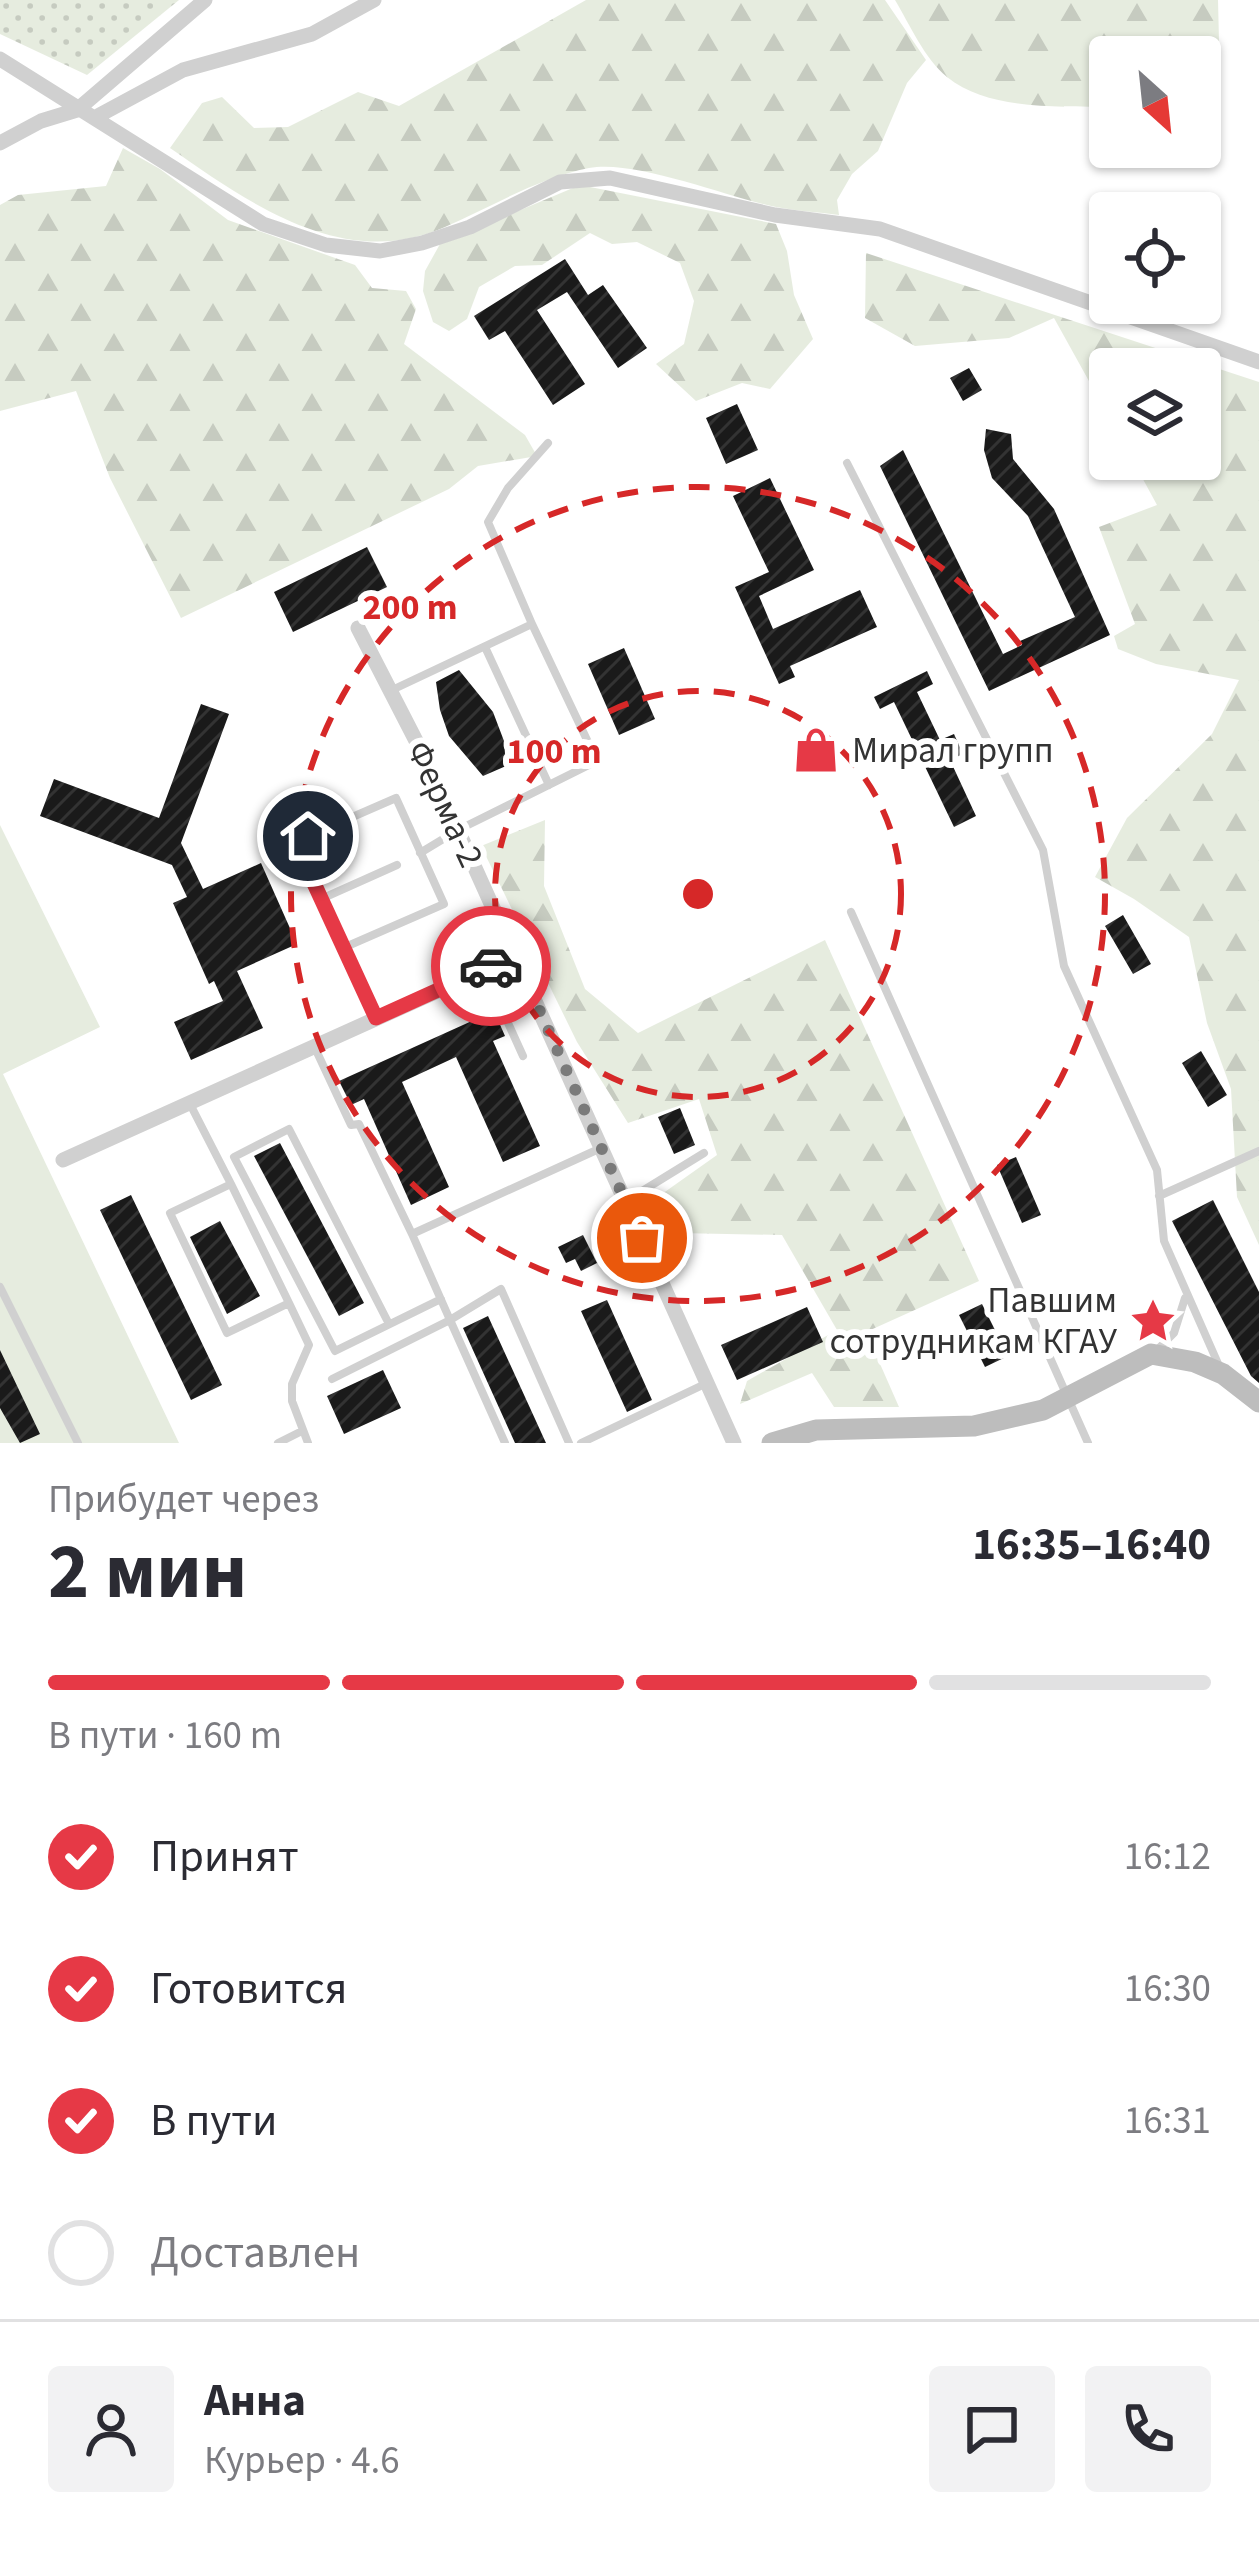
<!DOCTYPE html>
<html lang="ru">
<meta charset="utf-8">
<style>
body{margin:0;font-family:"Source Sans 3",sans-serif;background:#f2f2f3;color:#2b2b33;height:100vh;display:flex;flex-direction:column;font-size:45px;white-space:nowrap}
*{box-sizing:border-box;margin:0}
p{font-size:39px;color:#7c7c81}
.icon{flex:none;width:66px;height:66px;fill:none;stroke:currentColor;stroke-width:2;stroke-linecap:round;stroke-linejoin:round}
.map{position:relative;height:1443px;overflow:hidden}
.side{display:flex;flex-direction:column;background:#fff;flex:1}
.side>*{flex:none}
.needle{width:78px;rotate:153deg}
.tools{position:absolute;left:1089px;top:36px;display:grid;gap:24px}
.tools a{display:grid;place-items:center;width:132px;height:132px;border-radius:12px;background:#fff;box-shadow:0 3px 9px #0004;font-size:60px}
.pin{position:absolute;display:grid;place-items:center;width:102px;height:102px;color:#fff;margin:-51px;border:6px solid #fff;border-radius:50%;box-shadow:0 3px 12px #0007}
.courier{position:absolute;display:grid;place-items:center;width:120px;height:120px;margin:-60px;border:9px solid #e63946;border-radius:50%;background:#fff;color:#222;box-shadow:0 3px 15px #0007}
.headline em{font-style:normal;font-weight:700}
.headline div{display:flex;flex-direction:column-reverse}
.headline{display:flex;align-items:center;justify-content:space-between;height:204px;padding:0 48px}
h1{font-size:78px;font-weight:700;line-height:90px}
.bar{display:grid;grid-template-columns:repeat(4,1fr);gap:18px 12px;align-content:center;height:144px;padding:0 48px}
.bar i{height:15px;border-radius:9px;background:#e1e1e2}
.bar .active{background:#e63946}
.bar p{grid-column:span 4}
.line{display:flex;align-items:center;gap:30px;padding:0 48px;border-top:3px solid #e1e1e2}
.line div{flex:1}
.round{display:grid;place-items:center;flex:none;width:126px;height:126px;border-radius:12px;background:#f2f2f3}
ol{padding:0 48px;list-style:none}
li{display:flex;align-items:center;gap:36px;height:132px}
li p{margin-inline-start:auto}
li .icon{padding:12px;border-radius:50%;background:#e63946;color:#fff;stroke-width:4}
li:last-child{color:#7c7c81}
li i{width:66px;height:66px;border:6px solid #e1e1e2;border-radius:50%}
.map>svg:first-child{display:block}
.forest{fill:url(#forest-firs)}
.park{fill:url(#park-dots)}
.garden{fill:#e6ecdf}
.building{fill:url(#building-hatch)}
.lines{fill:none;stroke-linecap:round;stroke-linejoin:round}
.lane{stroke:#d0d0d0;stroke-width:8}
.street{stroke:#d0d0d0;stroke-width:15}
.secondary{stroke:#bdbdbd;stroke-width:21}
.done{stroke:#7a7a7a;stroke-width:12;stroke-dasharray:0 21.6}
.route{stroke:#e63946;stroke-width:15}
.ring{fill:none;stroke:#d62828;stroke-width:6;stroke-dasharray:21 15}
.labels{text-anchor:middle;dominant-baseline:central;stroke-width:12;stroke-linejoin:round;paint-order:stroke}
.poi-label{font-size:36px;fill:#333;stroke:#fff;text-anchor:start}
.street-label{font-size:36px;fill:#333;stroke:#fff}
.centre{fill:#d62828;stroke:#fff;stroke-width:6}
.ring-label{font-size:36px;text-anchor:middle;font-weight:bold;fill:#d62828;stroke:#fff;stroke-width:12;stroke-linejoin:round;paint-order:stroke}
</style>
<div class="map">
<svg width="1259" height="1443" viewBox="0 0 1259 1443">
<defs>
<pattern id="forest-firs" width="22" height="20" patternUnits="userSpaceOnUse" patternTransform="scale(3)"><rect width="22" height="20" fill="#e6ecdf"/><path d="M5 1l3.5 6h-7zM16 11l3.5 6h-7z" fill="#c6cbc0"/></pattern>
<pattern id="park-dots" width="8" height="8" patternUnits="userSpaceOnUse" patternTransform="scale(3)"><rect width="8" height="8" fill="#e6ecdf"/><path d="M2 2h.1M6 6h.1" fill="none" stroke="#c6cbc0" stroke-width="1.8" stroke-linecap="round"/></pattern>
<pattern id="building-hatch" width="6" height="6" patternUnits="userSpaceOnUse" patternTransform="scale(3)"><rect width="6" height="6" fill="#1a1a1a"/><path d="M-1 1l2-2M0 6l6-6M5 7l2-2" fill="none" stroke="#333"/></pattern>
</defs>
<rect width="100%" height="100%" fill="#fff"/>
<path class="forest" d="M586,0H885L926,60L907,83L878,151L852,174L837,200L839,215C818,212 796,211 776,207C727,197 635,159 589,168C538,178 491,207 445,227C344,272 249,203 170,148L202,103L222,97L254,128L288,127L358,92L399,106Z
M895,0H1218L1219,41L1200,58L1110,57V107C1060,106 989,111 947,77C924,58 910,25 895,0Z
M123,148L160,169L228,220L355,265L372,288L406,291L416,309L404,344L525,435L537,456L478,466L449,489L181,618L110,478L76,391L0,411V205L18,195L106,186Z
M580,185L776,224L787,251L794,295L813,339L770,389L742,383L696,401L656,364L684,344L694,301L680,263L637,242L612,244L590,233L542,265L515,266L479,287L467,319L449,331L433,322L423,291L425,271L440,244Z
M866,253L1259,382V1245L1237,1197L1231,1089L1207,1023L1189,937L1134,899L1095,877L1127,818L1212,734L1239,680L1156,664L1118,649L1114,636L1135,624L1099,527L1157,505L1132,459H1200V369H1110V419L1054,318L1009,338L915,346L865,318Z
M545,820L544,886L585,989L638,1033L825,940L979,1281L866,1332L899,1407H834L812,1373L740,1404L747,1381L837,1330L782,1235L677,1233L645,1206L717,1155L699,1099L628,1123L577,1042L481,846Z"/>
<path class="park" d="M0,0H179L87,75L0,34Z"/>
<path class="garden" d="M0,825L100,1027L3,1074L179,1443H0Z"/>
<path class="building" d="M565,259L588,295L603,285L647,348L618,368L567,292L537,310L585,384L553,405L505,331L489,340L474,316Z
M969,368L982,390L963,401L950,378Z
M737,404L758,450L726,464L706,418Z
M986,429L1011,434L1013,459L1054,509L1110,635L989,691L880,466L903,450L1003,654L1022,645L1020,641L1075,617L1028,516L992,478L984,450Z
M770,478L814,570L759,596L773,629L860,590L877,627L790,666L795,677L779,684L735,587L769,572L733,496Z
M367,547L387,587L293,632L274,592Z
M624,648L655,719L619,735L588,664Z
M459,670L493,712L504,741L506,766L483,776L449,736L440,710L436,682Z
M927,671L933,684L917,692L940,740L954,734L963,754L950,760L976,816L954,827L894,702L880,709L874,697Z
M201,704L229,714L181,843L203,889L261,863L297,944L237,971L263,1028L191,1060L174,1022L223,1001L214,981L209,984L173,903L187,897L172,865L40,816L54,779L159,818Z
M1123,915L1151,964L1133,974L1105,926Z
M494,1011L505,1036L493,1041L540,1146L503,1162L456,1057L402,1082L449,1187L411,1205L364,1099L351,1105L339,1081Z
M1201,1051L1227,1095L1208,1107L1182,1063Z
M680,1108L695,1145L674,1154L658,1117Z
M280,1143L364,1303L339,1316L254,1156Z
M1016,1157L1041,1215L1022,1223L997,1165Z
M131,1195L222,1385L191,1400L100,1210Z
M1213,1200L1259,1292V1383L1251,1376L1172,1221Z
M220,1221L260,1296L227,1314L190,1237Z
M583,1235L597,1263L581,1271L575,1259L566,1263L558,1247Z
M607,1300L652,1400L627,1412L581,1311Z
M982,1304L1008,1356L985,1367L959,1315Z
M807,1307L823,1342L737,1380L721,1345Z
M488,1316L546,1443H515L463,1328Z
M0,1350L40,1434L20,1443L0,1408Z
M383,1370L401,1408L344,1434L327,1396Z"/>
<g class="lines">
<path class="lane" d="M847,463L1043,850L1064,966L1157,1170L1164,1241L1220,1368
M485,647L549,785
M392,690L532,624L488,522L508,488L548,443
M420,853L458,830L597,761L532,624
M321,899L397,865
M851,912L1088,1443
M343,948L444,904L396,798L295,842L376,1018
M484,970L523,1056
M315,1048L351,1125L359,1124L412,1234
M190,1104L231,1184L170,1213L227,1333L289,1303L231,1184
M1159,1196L1259,1151
M626,1201L704,1153
M0,1287L78,1443
M289,1303L309,1345L292,1384V1401L308,1443
M389,1324L289,1129L234,1157L335,1351L441,1299
M1156,1351L1174,1333L1185,1298
M332,1379L450,1320L412,1234L601,1148
M278,1443L302,1431
M505,1443L450,1320L501,1289L569,1443
M581,1443L707,1383"/>
<path class="street" d="M0,59L263,224L326,245L380,251L422,243L470,227L560,182L610,178L775,215L880,229L1259,362
M94,118L183,70L312,34L374,0
M0,143L41,121L77,110L205,0
M358,628L430,768L734,1443
M63,1160L515,956"/>
<path class="secondary" d="M772,1443L816,1430L974,1426L1043,1410L1151,1354L1195,1362L1223,1374L1259,1402"/>
</g>
<g class="lines">
<path class="done" d="M491,966L515,956L642,1238"/>
<path class="route" d="M308,836L295,842L376,1018L491,966"/>
</g>
<g class="ring">
<circle cx="698" cy="894" r="203"/>
<circle cx="698" cy="894" r="407"/>
</g>
<defs>
<g id="shop-bare" transform="scale(3.6)"><path d="M-5-2.5h2.3a2.7 3.5 0 0 1 5.4 0H5L5.5 6h-11ZM-1.5-2.5h3a1.5 2.3 0 0 0-3 0Z" fill="#e63946" stroke="#fff" stroke-width="2.5" paint-order="stroke"/></g>
<g id="sight-bare" transform="scale(3.6)"><path d="M0-6L1.8-2.2L6-1.7L2.9 1.2L3.7 5.4L0 3.3L-3.7 5.4L-2.9 1.2L-6-1.7L-1.8-2.2Z" fill="#e63946" stroke="#fff" stroke-width="2.5" paint-order="stroke"/></g>
</defs>
<g fill-rule="evenodd">
<use href="#shop-bare" x="816" y="750"/>
<use href="#sight-bare" x="1153" y="1321"/>
</g>
<g class="labels">
<g class="poi-label">
<text x="852" y="750">Мирал групп</text>
<text x="1117" y="1300" text-anchor="end">Павшим<tspan x="1117" dy="41">сотрудникам КГАУ</tspan></text>
</g>
<g class="street-label">
<text transform="translate(445 804) rotate(65)">Ферма-2</text>
</g>
</g>
<circle cx="698" cy="894" r="18" class="centre"/>
<g class="ring-label">
<text x="410" y="619">200 m</text>
<text x="554" y="763">100 m</text>
</g>
</svg>
<div class="tools">
<a><svg class="needle" viewBox="-14 -14 28 28"><path d="M0-13l5 13h-10z" fill="#e53935"/><path d="M0 13l5-13h-10z" fill="#7c7c81"/></svg></a>
<a><svg class="icon" aria-label="locate" viewBox="0 0 24 24"><circle cx="12" cy="12" r="6"/><path d="M12 2v4M12 18v4M2 12h4M18 12h4"/></svg></a>
<a><svg class="icon" aria-label="layers" viewBox="0 0 24 24"><path d="M12 4l9 5-9 5-9-5zM3 14l9 5 9-5"/></svg></a>
</div>
<div class="pin" style="left:642px;top:1238px;background:#ea580c"><svg class="icon" aria-label="bag" viewBox="0 0 24 24"><path d="M5 8h14l-1 12H6zM9 8a3 3 0 0 1 6 0"/></svg></div>
<div class="pin" style="left:308px;top:836px;background:#1f2937"><svg class="icon" aria-label="home" viewBox="0 0 24 24"><path d="M3 11l9-7 9 7M6 9v11h12V9"/></svg></div>
<div class="courier" style="left:491px;top:966px"><svg class="icon" aria-label="car" viewBox="0 0 24 24"><path d="M5 17H2v-5l4-1 3-4h7l3 4 3 1v5h-3M9 17h6M6 11h13"/><circle cx="7" cy="17" r="2"/><circle cx="17" cy="17" r="2"/></svg></div>
</div>
<section class="side">
<div class="headline"><div><h1>2 мин</h1><p>Прибудет через</p></div><em>16:35–16:40</em></div>
<div class="bar"><i class="active"></i><i class="active"></i><i class="active"></i><i></i><p>В пути · 160 m</p></div>
<ol>
<li><svg class="icon" aria-label="check" viewBox="0 0 24 24"><path d="M5 12l5 5 9-10"/></svg>Принят<p>16:12</p></li>
<li><svg class="icon" aria-label="check" viewBox="0 0 24 24"><path d="M5 12l5 5 9-10"/></svg>Готовится<p>16:30</p></li>
<li><svg class="icon" aria-label="check" viewBox="0 0 24 24"><path d="M5 12l5 5 9-10"/></svg>В пути<p>16:31</p></li>
<li><i></i>Доставлен</li>
</ol>
<div class="line" style="height:216px"><a class="round"><svg class="icon" aria-label="person" viewBox="0 0 24 24"><circle cx="12" cy="8" r="4"/><path d="M4 21q1-7 8-7t8 7"/></svg></a><div><b>Анна</b><p>Курьер · 4.6</p></div><a class="round"><svg class="icon" aria-label="chat" viewBox="0 0 24 24"><path d="M4 5h16v11H9l-5 4z"/></svg></a><a class="round"><svg class="icon" aria-label="phone" viewBox="0 0 24 24"><path d="M5 4h4l2 5-3 2q2 4 5 5l2-3 5 2v4C11 20 4 13 5 4z"/></svg></a></div>
</section>
